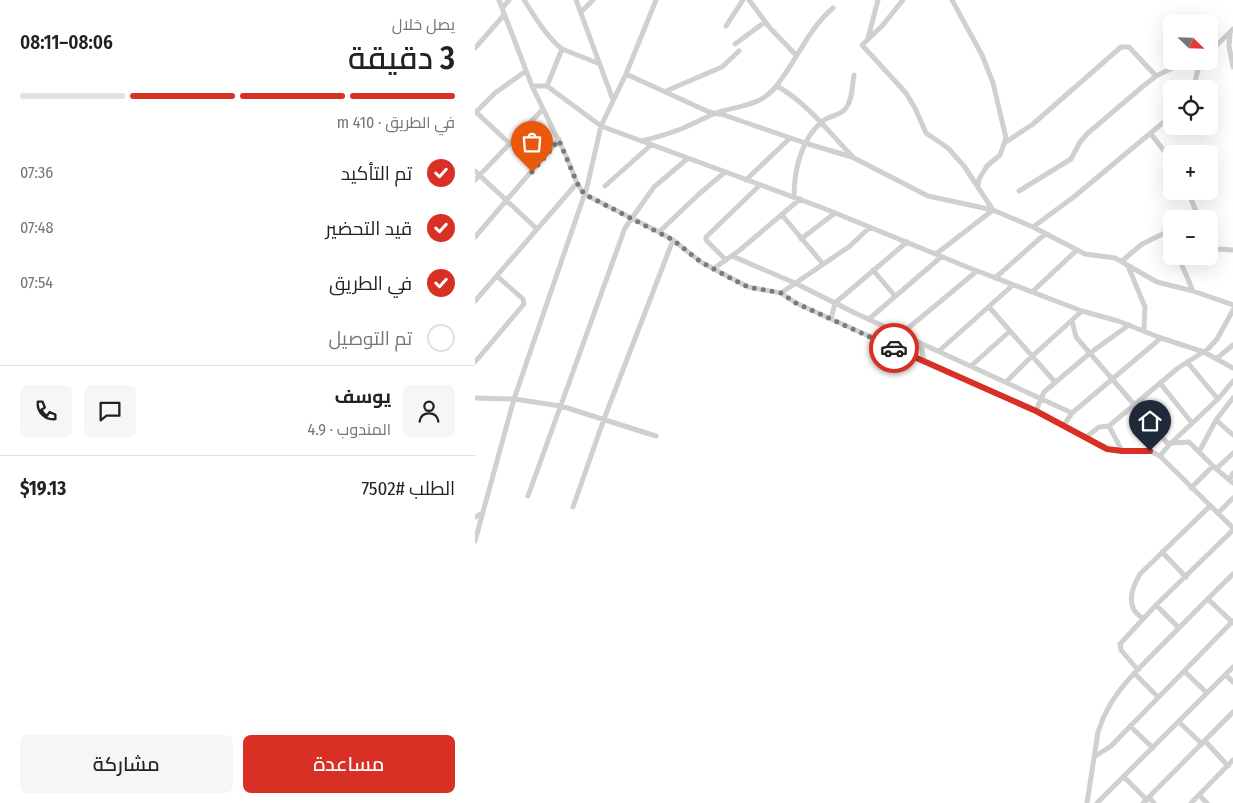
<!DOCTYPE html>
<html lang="ar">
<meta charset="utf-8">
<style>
body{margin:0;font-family:"Fira Sans Condensed",Cairo,sans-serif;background:#f6f6f6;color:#222;direction:rtl;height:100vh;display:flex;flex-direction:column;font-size:19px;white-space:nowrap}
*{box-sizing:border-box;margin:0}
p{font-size:16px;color:#767676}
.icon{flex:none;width:28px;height:28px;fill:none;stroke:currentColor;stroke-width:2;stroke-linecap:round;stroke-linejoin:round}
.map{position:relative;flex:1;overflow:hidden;direction:ltr}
.sheet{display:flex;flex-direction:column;background:#fff;width:475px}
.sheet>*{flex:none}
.needle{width:32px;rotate:113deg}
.controls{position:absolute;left:688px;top:15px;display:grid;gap:10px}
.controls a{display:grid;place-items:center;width:55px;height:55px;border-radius:8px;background:#fff;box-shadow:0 5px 20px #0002;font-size:25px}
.pin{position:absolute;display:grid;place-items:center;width:42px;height:42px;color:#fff;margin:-51px -21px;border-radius:50% 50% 50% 0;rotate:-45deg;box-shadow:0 0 5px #0007}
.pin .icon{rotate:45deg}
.courier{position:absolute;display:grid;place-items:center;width:50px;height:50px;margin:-25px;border:4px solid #d93025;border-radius:50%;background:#fff;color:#222;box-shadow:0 1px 6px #0007}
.head em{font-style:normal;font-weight:600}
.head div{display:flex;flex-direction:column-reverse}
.head{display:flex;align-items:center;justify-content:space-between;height:85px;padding:0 20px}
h1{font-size:32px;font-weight:600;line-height:38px}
.bar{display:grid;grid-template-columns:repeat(4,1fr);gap:8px 5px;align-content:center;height:60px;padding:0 20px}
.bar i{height:6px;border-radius:4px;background:#e0e0e0}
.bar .selected{background:#d93025}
.bar p{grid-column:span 4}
.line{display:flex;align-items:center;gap:12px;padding:0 20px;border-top:1px solid #e0e0e0}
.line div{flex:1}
.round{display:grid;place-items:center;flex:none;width:52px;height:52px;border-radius:8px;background:#f6f6f6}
ol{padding:0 20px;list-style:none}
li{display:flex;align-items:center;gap:15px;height:55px}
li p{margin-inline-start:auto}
li .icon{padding:5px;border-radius:50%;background:#d93025;color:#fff;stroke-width:4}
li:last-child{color:#767676}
li i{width:28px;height:28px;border:2px solid #e0e0e0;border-radius:50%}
.primary-button{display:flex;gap:10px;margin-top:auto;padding:10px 20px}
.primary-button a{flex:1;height:58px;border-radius:8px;background:#d93025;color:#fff;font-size:20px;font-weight:600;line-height:58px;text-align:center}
.primary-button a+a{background:#f6f6f6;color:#222}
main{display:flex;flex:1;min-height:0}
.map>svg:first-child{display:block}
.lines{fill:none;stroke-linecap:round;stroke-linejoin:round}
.street{stroke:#d0d0d0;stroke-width:5}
.done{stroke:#7a7a7a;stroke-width:5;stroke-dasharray:0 9}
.route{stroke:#d93025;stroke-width:6}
</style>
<main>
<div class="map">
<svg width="758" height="803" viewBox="0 0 758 803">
<rect width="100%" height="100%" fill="#fff"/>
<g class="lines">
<path class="street" d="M24,0L57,86L92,158L102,183L109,194L184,232L198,240L226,262L273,287L306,293L321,303L356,319L561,411L632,449L647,451H675L685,456L758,528
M49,0C60,17 71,36 87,49L125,64
M101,0L138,100
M274,0L295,28L321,55
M428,0L407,26L387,45L431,93L440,108L451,133L473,148L489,166L518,210L461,254
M477,0L507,55L518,83L531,138L525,155L512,166L504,179L503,186
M27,8L34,0
M106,12L118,0
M251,26L268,0
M755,33L754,46L758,67
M393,38L403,0
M260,44L290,22
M0,48L29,15
M734,53L758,29
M151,74L234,112L249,115L330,143L377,157L453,196L518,210L558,227L610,254L640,258L682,282L718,291L758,305
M57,86H72L126,126L348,208L492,267L607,311L643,321L686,338L729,352L758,368
M72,86L87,49
M302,86C333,104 353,131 377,156
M718,89L723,70L728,61
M191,91L247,67L264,51
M1,112L34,143
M0,113L20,93L51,71
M676,134L696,160
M166,141C179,138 193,134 206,129C218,124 229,118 241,113C264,105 286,107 302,85C322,60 333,29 358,8
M531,142L558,124L646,47H654L681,76
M0,171L62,229
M0,180L68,109
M271,180L315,138
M130,186L176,145
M544,191L596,159L605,142L613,133L666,88L681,76L712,61
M713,191L724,219
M319,197C319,171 326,138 348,121C355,115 366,116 371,108C378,99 377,85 379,75
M307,215L348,264
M715,219L723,214
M558,227L600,196L696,116
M184,232L224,194L250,172
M691,233L696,244
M0,237L84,139
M326,239L360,213
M734,247L743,249L758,250
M257,256L320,283L380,313L597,413
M703,256L718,291
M251,260L231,240V237L285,185
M647,261L667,244L696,230
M653,266L670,307L669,330
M238,269L265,250L325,199
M398,270L420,296
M520,278L570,234
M557,292L602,250
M306,293L375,246L394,228
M0,301L102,183
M514,307L580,382
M356,319L360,303L432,242
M394,319L466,257
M597,321L601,337L694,445
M426,334L502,271
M446,343L449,361
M464,351L538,285
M741,359L758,345
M0,362L49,304L48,299L22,276
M712,362L743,399
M496,366L535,331
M531,382L553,360L607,311
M685,383L717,423
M0,398L39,399L86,406L181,436
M561,411L569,392L615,353L654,325
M741,420L758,435
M589,425L597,413L686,338
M634,426L647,451
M611,437L624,427L634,426L703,368L733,349L742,339L758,310
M697,443L714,442L738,466L758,483
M724,452L741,420L758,398
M685,456L694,445L743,399L758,381
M741,469L758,453
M754,480L758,473
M716,488L738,466
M53,496L150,228L179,187L212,159
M98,507L129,419L198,240
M743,513L758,498
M0,517L8,513
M0,541L39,399L112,187L126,126L151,74L181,0
M687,552L711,577
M733,599L758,623
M681,605L704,628
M668,619C665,616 661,613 659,610C653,599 659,584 665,574L735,506
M663,670L646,650L645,644L681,605L758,530
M709,671L732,693
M659,673L683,697
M751,675L758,682
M704,722L727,744
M655,726L678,748
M730,741L753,766
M619,757L636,746L758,621
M649,777L672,800
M724,795L732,803
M674,797L679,803
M612,803L623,732C635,694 657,676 684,648C709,623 733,598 758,574
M622,803L758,667
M668,803L758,712
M716,803L758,760"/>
</g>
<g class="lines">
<path class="done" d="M57,172L84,140L102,183L109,194L198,240L226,262L257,279L273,287L306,293L321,303L419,348"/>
<path class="route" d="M419,348L561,411L632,449L647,451H675"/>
</g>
</svg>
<div class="controls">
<a><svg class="needle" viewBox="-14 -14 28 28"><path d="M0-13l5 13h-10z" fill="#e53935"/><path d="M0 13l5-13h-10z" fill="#767676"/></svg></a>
<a><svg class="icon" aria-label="locate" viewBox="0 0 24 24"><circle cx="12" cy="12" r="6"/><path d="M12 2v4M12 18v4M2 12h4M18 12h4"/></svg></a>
<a>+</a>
<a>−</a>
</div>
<div class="pin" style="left:57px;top:172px;background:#ea580c"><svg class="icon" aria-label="bag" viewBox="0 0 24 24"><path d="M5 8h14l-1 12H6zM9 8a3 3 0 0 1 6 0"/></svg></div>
<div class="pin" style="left:675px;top:451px;background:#1f2937"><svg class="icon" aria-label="home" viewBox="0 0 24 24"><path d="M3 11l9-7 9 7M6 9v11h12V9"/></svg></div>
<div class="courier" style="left:419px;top:348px"><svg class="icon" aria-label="car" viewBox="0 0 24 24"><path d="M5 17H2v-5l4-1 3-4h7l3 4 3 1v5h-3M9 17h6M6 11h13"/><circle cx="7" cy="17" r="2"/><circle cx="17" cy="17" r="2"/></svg></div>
</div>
<section class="sheet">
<div class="head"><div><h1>3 دقيقة</h1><p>يصل خلال</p></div><em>08:06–08:11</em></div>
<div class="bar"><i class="selected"></i><i class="selected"></i><i class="selected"></i><i></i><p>في الطريق · 410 m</p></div>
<ol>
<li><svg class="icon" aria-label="check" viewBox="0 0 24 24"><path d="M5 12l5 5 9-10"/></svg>تم التأكيد<p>07:36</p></li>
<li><svg class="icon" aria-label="check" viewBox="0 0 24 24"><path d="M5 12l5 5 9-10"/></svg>قيد التحضير<p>07:48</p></li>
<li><svg class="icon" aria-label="check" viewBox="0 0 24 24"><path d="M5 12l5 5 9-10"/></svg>في الطريق<p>07:54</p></li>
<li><i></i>تم التوصيل</li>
</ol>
<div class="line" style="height:90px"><a class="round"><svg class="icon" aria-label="person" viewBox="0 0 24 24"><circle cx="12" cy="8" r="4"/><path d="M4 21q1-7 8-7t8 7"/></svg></a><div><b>يوسف</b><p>المندوب · 4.9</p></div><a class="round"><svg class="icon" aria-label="chat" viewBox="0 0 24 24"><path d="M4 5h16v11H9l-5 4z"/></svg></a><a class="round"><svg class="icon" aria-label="phone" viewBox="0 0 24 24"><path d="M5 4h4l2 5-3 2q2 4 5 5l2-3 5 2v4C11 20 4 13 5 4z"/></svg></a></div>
<div class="line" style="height:65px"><div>الطلب #7502</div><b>$19.13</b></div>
<div class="primary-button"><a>مساعدة</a><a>مشاركة</a></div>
</section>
</main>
